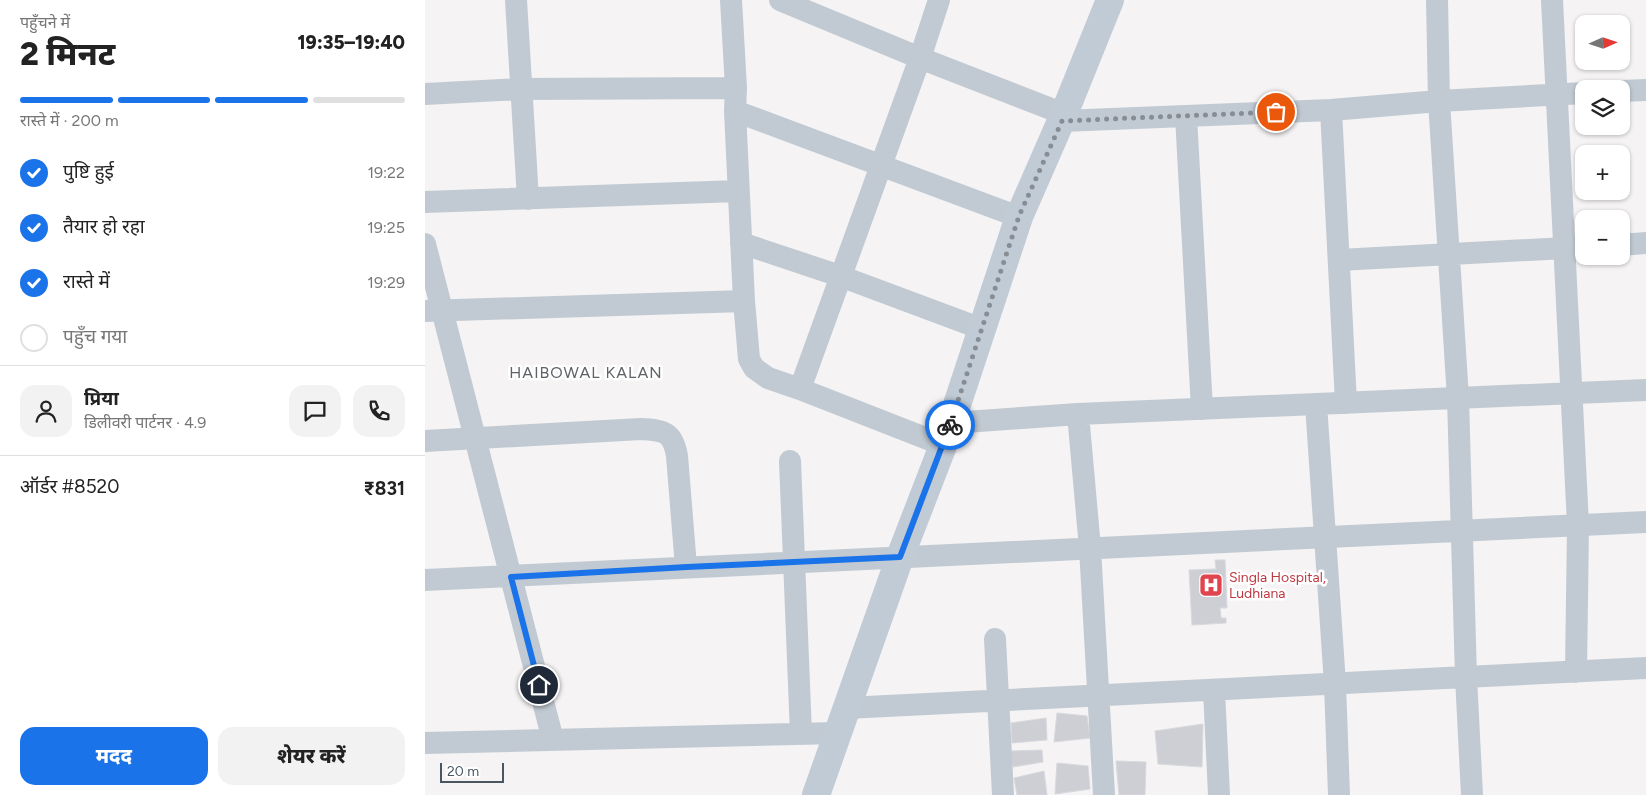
<!DOCTYPE html>
<html lang="hi">
<meta charset="utf-8">
<style>
body{margin:0;font-family:Figtree,"Noto Sans Devanagari",sans-serif;background:#f2f2f2;color:#222;height:100vh;display:flex;flex-direction:column;font-size:19px;white-space:nowrap}
*{box-sizing:border-box;margin:0}
p{font-size:16px;color:#767676}
.icon{flex:none;width:28px;height:28px;fill:none;stroke:currentColor;stroke-width:2;stroke-linecap:round;stroke-linejoin:round}
.map{position:relative;flex:1;overflow:hidden}
.sheet{display:flex;flex-direction:column;background:#fff;width:425px}
.sheet>*{flex:none}
.needle{width:32px;rotate:87deg}
.controls{position:absolute;left:1150px;top:15px;display:grid;gap:10px}
.controls a{display:grid;place-items:center;width:55px;height:55px;border-radius:10px;background:#fff;box-shadow:0 1px 4px #0004;font-size:25px}
.scale{position:absolute;left:15px;bottom:12px;width:64px;box-sizing:border-box;padding-left:5px;border:2px solid #4a5661;border-top:0;font-size:14px;line-height:18px;white-space:nowrap;color:#4a5661;-webkit-text-stroke:4px #fff;paint-order:stroke}
.pin{position:absolute;display:grid;place-items:center;width:42px;height:42px;color:#fff;margin:-21px;border:2px solid #fff;border-radius:50%;box-shadow:0 1px 5px #0007}
.courier{position:absolute;display:grid;place-items:center;width:50px;height:50px;margin:-25px;border:4px solid #1a73e8;border-radius:50%;background:#fff;color:#222;box-shadow:0 1px 6px #0007}
.overview em{font-style:normal;font-weight:800}
.overview div{display:flex;flex-direction:column-reverse}
.overview{display:flex;align-items:center;justify-content:space-between;height:85px;padding:0 20px}
h1{font-size:32px;font-weight:800;line-height:38px}
.bar{display:grid;grid-template-columns:repeat(4,1fr);gap:8px 5px;align-content:center;height:60px;padding:0 20px}
.bar i{height:6px;border-radius:4px;background:#e0e0e0}
.bar .on{background:#1a73e8}
.bar p{grid-column:span 4}
.line{display:flex;align-items:center;gap:12px;padding:0 20px;border-top:1px solid #e0e0e0}
.line div{flex:1}
.round{display:grid;place-items:center;flex:none;width:52px;height:52px;border-radius:15px;background:#f2f2f2}
ol{padding:0 20px;list-style:none}
li{display:flex;align-items:center;gap:15px;height:55px}
li p{margin-inline-start:auto}
li .icon{padding:5px;border-radius:50%;background:#1a73e8;color:#fff;stroke-width:4}
li:last-child{color:#767676}
li i{width:28px;height:28px;border:2px solid #e0e0e0;border-radius:50%}
.cta{display:flex;gap:10px;margin-top:auto;padding:10px 20px}
.cta a{flex:1;height:58px;border-radius:15px;background:#1a73e8;color:#fff;font-size:20px;font-weight:800;line-height:58px;text-align:center}
.cta a+a{background:#f2f2f2;color:#222}
main{display:flex;flex:1;min-height:0}
.map>svg:first-child{display:block}
.building{fill:#cdcfd5;stroke:#d7d9de}
.lines{fill:none;stroke-linecap:round;stroke-linejoin:round}
.street{stroke:#c1cad2;stroke-width:22}
.secondary{stroke:#c1cbd6;stroke-width:28}
.done{stroke:#868d94;stroke-width:5;stroke-dasharray:0 9}
.route{stroke:#1a73e8;stroke-width:6}
.labels{text-anchor:middle;dominant-baseline:central;stroke-width:5;stroke-linejoin:round;paint-order:stroke}
.health-label{font-size:14px;fill:#be3a42;stroke:#fff;text-anchor:start}
.quarter-label{font-size:16px;letter-spacing:1px;fill:#5f6368;stroke:#fff}
</style>
<main>
<section class="sheet">
<div class="overview"><div><h1>2 मिनट</h1><p>पहुँचने में</p></div><em>19:35–19:40</em></div>
<div class="bar"><i class="on"></i><i class="on"></i><i class="on"></i><i></i><p>रास्ते में · 200 m</p></div>
<ol>
<li><svg class="icon" aria-label="check" viewBox="0 0 24 24"><path d="M5 12l5 5 9-10"/></svg>पुष्टि हुई<p>19:22</p></li>
<li><svg class="icon" aria-label="check" viewBox="0 0 24 24"><path d="M5 12l5 5 9-10"/></svg>तैयार हो रहा<p>19:25</p></li>
<li><svg class="icon" aria-label="check" viewBox="0 0 24 24"><path d="M5 12l5 5 9-10"/></svg>रास्ते में<p>19:29</p></li>
<li><i></i>पहुँच गया</li>
</ol>
<div class="line" style="height:90px"><a class="round"><svg class="icon" aria-label="person" viewBox="0 0 24 24"><circle cx="12" cy="8" r="4"/><path d="M4 21q1-7 8-7t8 7"/></svg></a><div><b>प्रिया</b><p>डिलीवरी पार्टनर · 4.9</p></div><a class="round"><svg class="icon" aria-label="chat" viewBox="0 0 24 24"><path d="M4 5h16v11H9l-5 4z"/></svg></a><a class="round"><svg class="icon" aria-label="phone" viewBox="0 0 24 24"><path d="M5 4h4l2 5-3 2q2 4 5 5l2-3 5 2v4C11 20 4 13 5 4z"/></svg></a></div>
<div class="line" style="height:65px"><div>ऑर्डर #8520</div><b>₹831</b></div>
<div class="cta"><a>मदद</a><a>शेयर करें</a></div>
</section>
<div class="map">
<svg width="1221" height="795" viewBox="0 0 1221 795">
<rect width="100%" height="100%" fill="#f5f3f3"/>
<path class="building" d="M790,560H800L802,608H795L796,618H801V623L767,625L764,570L791,569Z
M632,713L662,716L665,738L629,742Z
M621,718L622,740L587,743L586,723Z
M778,724L777,767L733,764L730,731Z
M617,750L618,762L588,767L584,751Z
M691,761L721,762L720,795H694Z
M632,763L663,766L665,789L630,794Z
M619,771L622,795H592L589,778Z"/>
<g class="lines">
<path class="street" d="M91,0L103,199
M306,0L311,88L310,111L594,217
M355,0L495,58L639,114
M1012,0L1014,101L1033,398L1041,677L1047,795
M1127,0L1153,525L1151,672
M1196,91L1221,90
M0,94L96,89L311,88
M906,110L921,403
M310,111L319,301L324,359L329,368L343,378L375,389L518,445
M761,116L777,409
M637,121L906,110L1014,101L1159,93
M0,202L313,191
M316,243L415,276L557,329
M0,244L128,740
M1196,245L1221,243
M914,260L1159,247
M0,311L319,301
M375,389L495,58L514,0
M891,404L910,684L914,795
M653,414L1221,390
M526,423L653,414L665,548L679,795
M0,441L216,429C239,430 248,432 252,456L261,567
M365,461L376,734
M0,580L1221,522
M570,639L578,795
M789,690L794,795
M421,708L1221,668
M0,743L413,733"/>
<path class="secondary" d="M391,795L475,557L521,438L594,217L639,114L685,0"/>
</g>
<g class="lines">
<path class="done" d="M525,425L594,216L637,121L851,112"/>
<path class="route" d="M114,685L86,577L262,567L475,557L525,425"/>
</g>
<defs>
<g id="hospital-square" transform="scale(1.25)"><rect x="-9" y="-9" width="18" height="18" rx="4" fill="#e0444e" stroke="#fff"/><path d="M-5-5h3v3.5h4V-5h3V5h-3V1.5h-4V5h-3Z" fill="#fff"/></g>
</defs>
<g fill-rule="evenodd">
<use href="#hospital-square" x="786" y="585"/>
</g>
<g class="labels">
<g class="health-label">
<text x="804" y="577">Singla Hospital,<tspan x="804" dy="16">Ludhiana</tspan></text>
</g>
<g class="quarter-label">
<text x="161" y="372">HAIBOWAL KALAN</text>
</g>
</g>
</svg>
<div class="controls">
<a><svg class="needle" viewBox="-14 -14 28 28"><path d="M0-13l5 13h-10z" fill="#e53935"/><path d="M0 13l5-13h-10z" fill="#767676"/></svg></a>
<a><svg class="icon" aria-label="layers" viewBox="0 0 24 24"><path d="M12 4l9 5-9 5-9-5zM3 14l9 5 9-5"/></svg></a>
<a>+</a>
<a>−</a>
</div>
<div class="scale">20 m</div>
<div class="pin" style="left:851px;top:112px;background:#ea580c"><svg class="icon" aria-label="bag" viewBox="0 0 24 24"><path d="M5 8h14l-1 12H6zM9 8a3 3 0 0 1 6 0"/></svg></div>
<div class="pin" style="left:114px;top:685px;background:#1f2937"><svg class="icon" aria-label="home" viewBox="0 0 24 24"><path d="M3 11l9-7 9 7M6 9v11h12V9"/></svg></div>
<div class="courier" style="left:525px;top:425px"><svg class="icon" aria-label="bike" viewBox="0 0 24 24"><circle cx="6" cy="16" r="4"/><circle cx="18" cy="16" r="4"/><path d="M6 16l4-8h5l3 8M10 8l3 8H6M13 5h3"/></svg></div>
</div>
</main>
